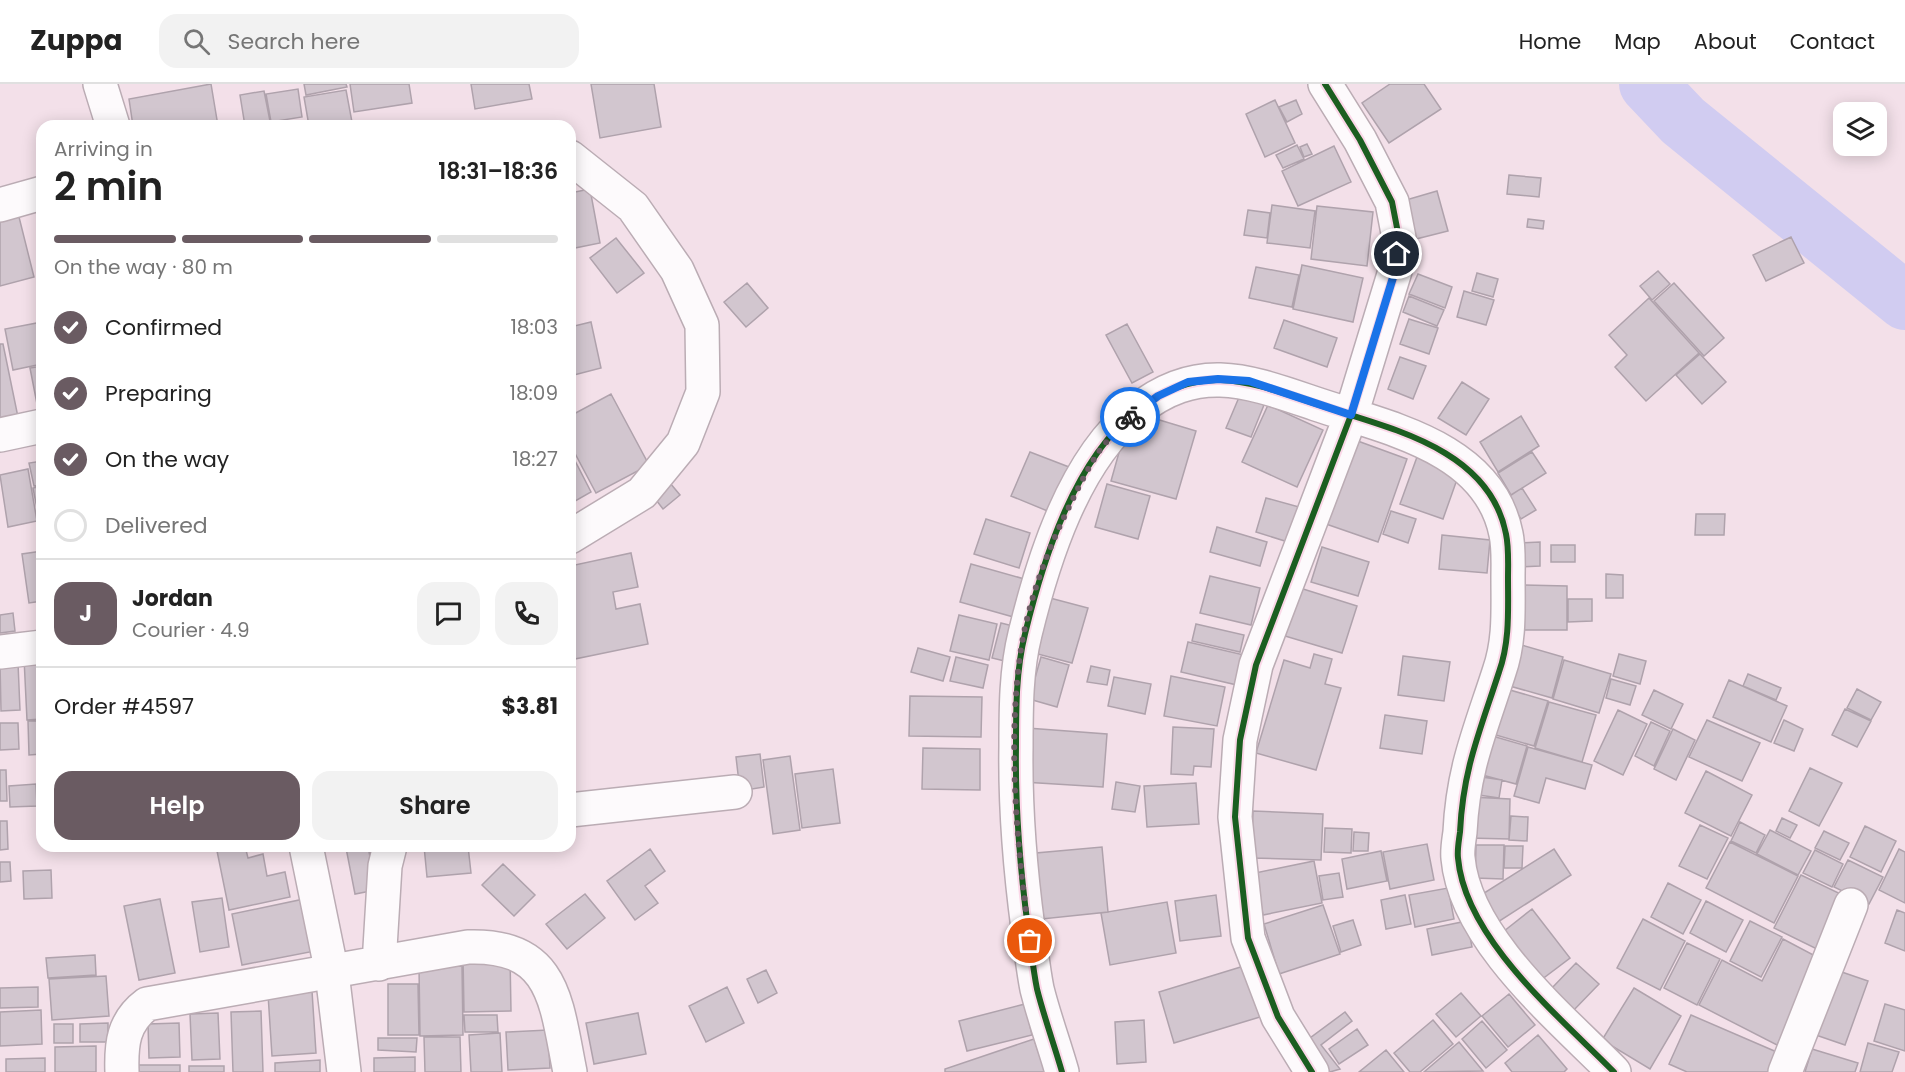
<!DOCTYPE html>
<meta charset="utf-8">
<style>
body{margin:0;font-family:Poppins,sans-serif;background:#f2f2f2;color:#222;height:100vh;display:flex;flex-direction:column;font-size:22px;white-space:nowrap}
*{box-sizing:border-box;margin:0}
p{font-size:20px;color:#767676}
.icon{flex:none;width:33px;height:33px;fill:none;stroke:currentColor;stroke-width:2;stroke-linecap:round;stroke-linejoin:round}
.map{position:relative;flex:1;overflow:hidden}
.side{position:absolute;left:36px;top:36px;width:540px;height:732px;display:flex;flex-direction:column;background:#fff;border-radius:18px;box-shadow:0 3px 15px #0003}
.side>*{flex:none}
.fabs{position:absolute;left:1833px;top:18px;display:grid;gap:12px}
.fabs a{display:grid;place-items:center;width:54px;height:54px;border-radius:12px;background:#fff;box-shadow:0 3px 15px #0003;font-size:30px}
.pin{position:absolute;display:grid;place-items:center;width:51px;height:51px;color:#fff;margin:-26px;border:3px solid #fff;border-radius:50%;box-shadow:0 2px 6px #0007}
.courier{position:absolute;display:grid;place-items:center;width:60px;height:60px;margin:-30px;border:4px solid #1a73e8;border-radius:50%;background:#fff;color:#222;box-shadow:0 2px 8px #0007}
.overview em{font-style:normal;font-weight:600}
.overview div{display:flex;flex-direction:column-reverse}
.overview{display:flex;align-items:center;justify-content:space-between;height:102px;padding:0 18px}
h1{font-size:39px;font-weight:600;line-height:45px}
.bar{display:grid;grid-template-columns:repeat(4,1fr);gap:9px 6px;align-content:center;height:72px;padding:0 18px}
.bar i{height:8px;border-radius:4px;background:#e0e0e0}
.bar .current{background:#6a5b62}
.bar p{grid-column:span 4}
.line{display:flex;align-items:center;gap:15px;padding:0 18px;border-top:2px solid #e0e0e0}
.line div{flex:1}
.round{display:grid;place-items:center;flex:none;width:63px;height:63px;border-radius:18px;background:#f2f2f2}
ol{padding:0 18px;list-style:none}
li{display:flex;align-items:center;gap:18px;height:66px}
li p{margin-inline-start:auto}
li .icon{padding:6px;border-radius:50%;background:#6a5b62;color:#fff;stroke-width:4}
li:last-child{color:#767676}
li i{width:33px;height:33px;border:3px solid #e0e0e0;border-radius:50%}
.action{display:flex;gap:12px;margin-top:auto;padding:12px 18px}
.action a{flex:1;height:69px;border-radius:18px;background:#6a5b62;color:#fff;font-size:24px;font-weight:600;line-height:69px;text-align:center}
.action a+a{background:#f2f2f2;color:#222}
header{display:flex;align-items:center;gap:36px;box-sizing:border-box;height:84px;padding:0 30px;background:#fff;border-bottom:2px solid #e0e0e0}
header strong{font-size:28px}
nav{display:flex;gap:33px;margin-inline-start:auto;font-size:21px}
.search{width:420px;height:54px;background:#f2f2f2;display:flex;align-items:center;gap:15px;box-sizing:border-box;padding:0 21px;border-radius:18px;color:#767676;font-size:22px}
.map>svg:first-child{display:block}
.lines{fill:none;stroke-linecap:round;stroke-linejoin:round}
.river{stroke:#d1ccf1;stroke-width:58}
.building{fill:#d2c6cf;stroke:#afa2ac;stroke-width:1.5}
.minor-casing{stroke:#bbacb4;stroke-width:36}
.tertiary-casing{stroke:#bbacb4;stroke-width:36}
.minor{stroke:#fdfafc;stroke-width:33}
.tertiary{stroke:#fdfafc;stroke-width:33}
.cycleway-casing{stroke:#fbd8e8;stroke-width:10}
.cycleway{stroke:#1b5e20;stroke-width:6}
.done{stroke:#6a5b62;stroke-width:6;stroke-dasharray:0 10.8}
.route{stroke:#1a73e8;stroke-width:8}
</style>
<header>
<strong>Zuppa</strong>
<div class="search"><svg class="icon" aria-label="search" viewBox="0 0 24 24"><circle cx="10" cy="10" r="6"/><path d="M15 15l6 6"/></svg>Search here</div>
<nav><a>Home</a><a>Map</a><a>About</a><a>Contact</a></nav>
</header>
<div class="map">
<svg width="1905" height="988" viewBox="0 0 1905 988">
<rect width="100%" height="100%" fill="#f3e0e9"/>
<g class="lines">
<path class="river" d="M1648,0L1683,37L1905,217"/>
</g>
<path class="building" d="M211,0L218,42H133L129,15Z
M304,0H346L347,3L306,11Z
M350,0H409L412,19L354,28Z
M471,0H529L532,15L475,25Z
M591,0H654L661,43L600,54Z
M1390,0H1424L1441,25L1389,59L1362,19Z
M298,5L302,33L271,38L266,10Z
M346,6L352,38L309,42L304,13Z
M264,7L271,42H245L240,11Z
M1275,16L1295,59L1265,73L1246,30Z
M1296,16L1302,30L1287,38L1279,23Z
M1307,60L1312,70L1304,73L1300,63Z
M1297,61L1304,75L1283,84L1276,71Z
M1334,62L1351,98L1298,122L1282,87Z
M1509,91L1541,94L1539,113L1507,110Z
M590,105L600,159L570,165V109Z
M1437,107L1448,147L1416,155L1406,116Z
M1272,121L1315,127L1310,164L1267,159Z
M1317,122L1373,128L1367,182L1311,175Z
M1248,126L1270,129L1267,154L1244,151Z
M18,129L34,193L0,202V134Z
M1528,135L1544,137L1543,145L1527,143Z
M1791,153L1804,179L1766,197L1753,171Z
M616,154L644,189L617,209L590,174Z
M1302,181L1363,194L1353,238L1293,225Z
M1256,183L1299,191L1292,223L1249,214Z
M1658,187L1670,200L1652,216L1640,202Z
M1477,189L1498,195L1493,213L1472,207Z
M1418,190L1452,203L1445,224L1409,210Z
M747,199L768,224L746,243L724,218Z
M1674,199L1724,254L1704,272L1654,217Z
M1464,207L1494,216L1486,241L1457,233Z
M1409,212L1444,226L1437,242L1403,228Z
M1649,214L1699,269L1646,317L1615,283L1627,271L1609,251Z
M1409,235L1438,244L1429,270L1400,260Z
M1284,236L1337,254L1327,283L1274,264Z
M42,238V280L13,286L5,245Z
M591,238L601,284L570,292V243Z
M1127,240L1153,288L1132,299L1106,251Z
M0,260H3L19,338L0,342Z
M1700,270L1726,298L1702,320L1676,291Z
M1400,273L1426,282L1413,315L1388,305Z
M42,282V320H37L30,284Z
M1462,298L1489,315L1466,351L1438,334Z
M611,310L649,381L596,409L570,360V332Z
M1240,311L1264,321L1251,353L1226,344Z
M1268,321L1323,346L1297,403L1242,378Z
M1143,331L1196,347L1176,415L1111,397L1127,340Z
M1521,332L1539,362L1498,388L1480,358Z
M1355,356L1407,375L1378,458L1326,440Z
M570,367L591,408L570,420Z
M1030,368L1069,383L1050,428L1011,412Z
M1532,368L1546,389L1511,411L1498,389Z
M1417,373L1460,387L1443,435L1400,420Z
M42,377V401L34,402L29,379Z
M28,385L37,437L8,443L0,391Z
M670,399L680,411L663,425L653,412Z
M1107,400L1150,412L1138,455L1095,443Z
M42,402V435H39L33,404Z
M1522,404L1536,426L1521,435L1507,414Z
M1266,414L1299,423L1288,458L1256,448Z
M1391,427L1416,435L1408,459L1383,450Z
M1696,430H1725L1724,451H1695Z
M986,435L1030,449L1019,484L974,470Z
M1217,443L1267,458L1260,482L1210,468Z
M1442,451L1490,456L1487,489L1439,485Z
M1540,458V482L1519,483L1520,459Z
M1551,461H1575V478H1551Z
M1322,463L1369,478L1358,512L1311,498Z
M42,467V517L29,519L22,470Z
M631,469L638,503L613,508L616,525L640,520L648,560L570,576V482Z
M971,480L1028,496L1017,534L960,518Z
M1606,490L1623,491V514H1606Z
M1210,492L1260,504L1251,541L1200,529Z
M1518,501L1567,502V546H1518Z
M1300,504L1357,522L1342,569L1285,552Z
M1050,514L1088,524L1072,579L1034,569Z
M1568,515H1592V537L1568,538Z
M13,529L15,547L0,549V531Z
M959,531L997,540L989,576L950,567Z
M1001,539L1021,544L1013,579L992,574Z
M1196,540L1244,551L1240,568L1192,557Z
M1188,558L1244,571L1237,601L1181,588Z
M1518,560L1563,573L1552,614L1506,601Z
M918,564L950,573L943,597L911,588Z
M1314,570L1332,575L1325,600L1341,604L1316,686L1256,669L1284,576L1310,584Z
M1619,570L1646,577L1640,600L1613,592Z
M1403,572L1450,578L1444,617L1398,611Z
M42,573V635L27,636L24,574Z
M956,573L988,581L983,604L950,597Z
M1041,573L1069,581L1057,623L1029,615Z
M1564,576L1611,590L1599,629L1553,615Z
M0,579H18L20,626L1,627Z
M1091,582L1110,586L1107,601L1087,598Z
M1748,590L1781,604L1776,616L1743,602Z
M1171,592L1225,603L1217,642L1164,632Z
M1114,593L1151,600L1145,630L1108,622Z
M1611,595L1636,602L1630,621L1606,614Z
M1729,596L1787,622L1771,658L1713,633Z
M1503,604L1548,617L1534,662L1489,649Z
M1857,605L1881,618L1871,636L1847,624Z
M1654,606L1683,620L1671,645L1642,631Z
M910,612L982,613L981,653L909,652Z
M1549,618L1596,631L1582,678L1535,664Z
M1845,625L1871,637L1857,663L1832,651Z
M1618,626L1647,640L1623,691L1594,677Z
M1385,631L1427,637L1422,670L1380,664Z
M1707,636L1760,659L1742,697L1689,673Z
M1784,636L1803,645L1794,667L1774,659Z
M28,637H42V670L29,671Z
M1651,638L1670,647L1654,682L1635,672Z
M0,639H18L19,665L0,666Z
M1173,643L1214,645L1211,683L1194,682L1193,691L1171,690Z
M1027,644L1107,650L1103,703L1023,698Z
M1673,645L1695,656L1676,696L1654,685Z
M1482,649L1527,662L1516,700L1471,688Z
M1528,663L1592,681L1585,705L1546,694L1539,719L1514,712Z
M923,664L980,665V706L922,705Z
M760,670L764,703L740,707L736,673Z
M790,672L800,746L773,750L763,676Z
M1810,684L1842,699L1819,742L1789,727Z
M833,685L840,739L802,744L795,690Z
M0,686H6L7,717H0Z
M1706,687L1752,711L1731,752L1685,729Z
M1475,692L1502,696L1499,714L1472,710Z
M1116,698L1140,702L1135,728L1112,725Z
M1196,699L1199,740L1147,743L1144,702Z
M36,700L37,722L10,723L9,702Z
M1470,713L1510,715L1509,755L1468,754Z
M1253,727L1323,730L1321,776L1251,774Z
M1511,732L1528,733L1527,757L1509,756Z
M1782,734L1797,741L1790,754L1776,747Z
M0,737H7L8,765L0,766Z
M1740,738L1765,751L1756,769L1731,757Z
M1700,741L1728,754L1707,795L1679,782Z
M1865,742L1896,757L1881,788L1850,773Z
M1325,744L1352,745L1351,769L1324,768Z
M1770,746L1811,767L1798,791L1757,770Z
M1824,747L1849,759L1840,776L1815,764Z
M1354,748L1369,749L1368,767H1353Z
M1730,758L1798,792L1774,839L1706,804Z
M1427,760L1434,796L1390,805L1383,768Z
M1476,761H1504L1503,795L1475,794Z
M216,762H245L248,774L263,770L267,792L285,788L290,813L229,826Z
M368,762L376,806L355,810L346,764Z
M424,762H468L471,789L427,793Z
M1505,762H1523L1522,784H1504Z
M1102,763L1108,828L1042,835L1036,769Z
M650,765L665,787L645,802L658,819L635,836L607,797Z
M1554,765L1571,791L1498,838L1481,811Z
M1899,765L1905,768V819L1879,806Z
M1815,766L1843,780L1832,803L1803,789Z
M1381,767L1387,797L1347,805L1342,775Z
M1848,776L1883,793L1869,820L1834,803Z
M1314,777L1322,819L1263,831L1255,789Z
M0,778H10L11,797L0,798Z
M503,780L535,811L514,832L482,801Z
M51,786L52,814L24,815L23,787Z
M1339,789L1343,813L1323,816L1319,792Z
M1801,791L1849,814L1823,868L1774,844Z
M1668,799L1701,816L1683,850L1651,833Z
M1448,804L1454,835L1415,843L1409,811Z
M585,810L605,834L567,865L546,840Z
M1216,811L1221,852L1180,857L1175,817Z
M1405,811L1411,840L1386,845L1381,816Z
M222,814L229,863L200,868L192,818Z
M160,815L175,889L139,896L124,822Z
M304,815L315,867L242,881L232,830Z
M1706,817L1743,836L1726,868L1690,849Z
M1167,818L1176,869L1110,881L1101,829Z
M1323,821L1340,870L1279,890L1264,840Z
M1532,825L1570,874L1537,899L1499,851Z
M1897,826L1905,829V867L1885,859Z
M1643,835L1685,857L1660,906L1617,884Z
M1353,836L1361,861L1341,868L1333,842Z
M1467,837L1472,863L1432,871L1427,845Z
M1750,837L1782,853L1761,893L1730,877Z
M1783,855L1821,875L1777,961L1699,921L1722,876L1762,897Z
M1687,859L1720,875L1697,921L1664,904Z
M95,871L96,891L48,894L46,874Z
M463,873H510L511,927L464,928Z
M1576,879L1599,900L1572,928L1550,906Z
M462,882L463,951L420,952L419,883Z
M1244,882L1260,933L1174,959L1159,908Z
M1833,885L1868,897L1845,961L1810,949Z
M766,886L777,909L758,919L747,895Z
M106,892L109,932L52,936L49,895Z
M388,900H418L419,951H388Z
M38,903V923L0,924V904Z
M727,903L744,939L706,958L689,922Z
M1634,904L1681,932L1650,985L1602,956Z
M312,907L316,969L272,972L268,910Z
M1461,909L1481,932L1456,953L1436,930Z
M1509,910L1535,941L1508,963L1482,932Z
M1025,920L1032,951L967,967L959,937Z
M1885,920L1905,926V967L1874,957Z
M41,926L42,960L0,962V928Z
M261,927L263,988H233L231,928Z
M1345,928L1352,937L1321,961L1340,985L1330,988L1306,957Z
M218,929L220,975L192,976L190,930Z
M638,929L646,970L594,980L586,939Z
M464,931H497L498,948H465Z
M1691,931L1779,969L1771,988H1687L1669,980Z
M1144,936L1146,978L1117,980L1115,938Z
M1433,936L1453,960L1420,988H1410L1394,969Z
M1482,937L1507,966L1486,984L1462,955Z
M108,939V958H80V940Z
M179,939L180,973L149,974L148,940Z
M54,940H73V959H54Z
M1357,945L1368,961L1339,980L1329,965Z
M548,946L550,984L508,986L506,948Z
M500,949L502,988H471L469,951Z
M1538,951L1567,985L1564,988H1512L1505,979Z
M424,953H460L461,988H425Z
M378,954H417L416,968L378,966Z
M1034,955L1045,988H945V985Z
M1459,958L1483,987L1424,988Z
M1868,959L1899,968L1892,988H1860Z
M96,962V988H55V963Z
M1812,965L1858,979L1855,988H1805Z
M1386,966L1404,988H1359Z
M415,973V988H374V974Z
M45,974V988H6V975Z
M320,976V988H275V979Z
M138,981H180V988H138Z
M189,982H224V988H189Z"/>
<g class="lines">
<g class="minor-casing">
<path id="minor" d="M570,73L633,123L677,186L702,241L703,308L683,359L642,409L570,453
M0,121L42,109
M0,351L42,342
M0,568L42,563
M570,726L735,708
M379,880L385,782L390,762
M122,988C121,960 123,938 147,920L468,863C556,860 556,920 570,988
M1062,988C1054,960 1044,933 1037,905C1033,885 1031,864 1028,844C1020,784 1015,723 1016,662C1016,625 1016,586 1025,550C1043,476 1074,376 1136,327C1199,277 1248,297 1316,320C1387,344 1489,363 1506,450C1509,464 1508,480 1508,494C1508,526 1510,557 1499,588C1480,647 1463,685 1460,748C1459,756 1457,766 1458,774C1465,855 1560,933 1614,988
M1312,988L1278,933L1248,854L1235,733L1240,656L1256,581L1351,331L1395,187L1399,154L1392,118L1360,56L1325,0
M1785,988L1851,821"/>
</g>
<g class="tertiary-casing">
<path id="tertiary" d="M100,0L113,42
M306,762L332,889L344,988"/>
</g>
<use href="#minor" class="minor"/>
<use href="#tertiary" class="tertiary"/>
<g class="cycleway-casing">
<path id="cycleway" d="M1062,988C1054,960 1044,933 1037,905C1033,885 1031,864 1028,844C1020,784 1015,723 1016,662C1016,625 1016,586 1025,550C1043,476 1074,376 1136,327C1199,277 1248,297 1316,320C1387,344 1489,363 1506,450C1509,464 1508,480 1508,494C1508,526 1510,557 1499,588C1480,647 1463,685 1460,748C1459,756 1457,766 1458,774C1465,855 1560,933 1614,988
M1312,988L1278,933L1248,854L1235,733L1240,656L1256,581L1351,331L1395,187L1399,154L1392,118L1360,56L1325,0"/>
</g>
<use href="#cycleway" class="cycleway"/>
</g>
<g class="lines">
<path class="done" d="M1030,857C1017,764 1007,659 1021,565C1029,515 1048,464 1071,419C1080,400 1090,380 1102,363C1111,352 1121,343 1130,333"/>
<path class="route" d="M1130,333L1158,312L1188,298L1218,295L1249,297L1351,331L1395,187L1397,170"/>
</g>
</svg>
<div class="fabs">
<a><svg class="icon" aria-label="layers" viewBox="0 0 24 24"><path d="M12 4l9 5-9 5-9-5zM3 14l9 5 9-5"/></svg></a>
</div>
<div class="pin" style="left:1030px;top:857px;background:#ea580c"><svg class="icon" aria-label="bag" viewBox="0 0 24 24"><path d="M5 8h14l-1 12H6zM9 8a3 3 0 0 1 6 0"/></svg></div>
<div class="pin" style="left:1397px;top:170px;background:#1f2937"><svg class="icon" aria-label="home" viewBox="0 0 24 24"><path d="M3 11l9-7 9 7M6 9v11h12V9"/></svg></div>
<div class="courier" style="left:1130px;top:333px"><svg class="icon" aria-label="bike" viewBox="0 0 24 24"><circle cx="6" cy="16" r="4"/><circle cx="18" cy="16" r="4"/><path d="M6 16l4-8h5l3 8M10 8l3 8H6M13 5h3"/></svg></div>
<section class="side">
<div class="overview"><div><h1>2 min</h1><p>Arriving in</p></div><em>18:31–18:36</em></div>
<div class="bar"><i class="current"></i><i class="current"></i><i class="current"></i><i></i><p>On the way · 80 m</p></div>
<ol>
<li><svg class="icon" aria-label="check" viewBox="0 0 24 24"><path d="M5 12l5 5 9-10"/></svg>Confirmed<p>18:03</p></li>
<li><svg class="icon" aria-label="check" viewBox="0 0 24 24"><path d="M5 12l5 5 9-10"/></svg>Preparing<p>18:09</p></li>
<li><svg class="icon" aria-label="check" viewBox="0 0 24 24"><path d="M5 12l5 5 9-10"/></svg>On the way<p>18:27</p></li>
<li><i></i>Delivered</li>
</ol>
<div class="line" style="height:108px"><b class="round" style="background:#6a5b62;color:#fff">J</b><div><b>Jordan</b><p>Courier · 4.9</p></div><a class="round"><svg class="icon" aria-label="chat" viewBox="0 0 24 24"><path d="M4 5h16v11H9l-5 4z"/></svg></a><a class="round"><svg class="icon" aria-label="phone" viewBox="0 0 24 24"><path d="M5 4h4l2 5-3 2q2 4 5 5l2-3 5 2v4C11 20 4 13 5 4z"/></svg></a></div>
<div class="line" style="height:78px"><div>Order #4597</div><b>$3.81</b></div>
<div class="action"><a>Help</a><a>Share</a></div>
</section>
</div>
